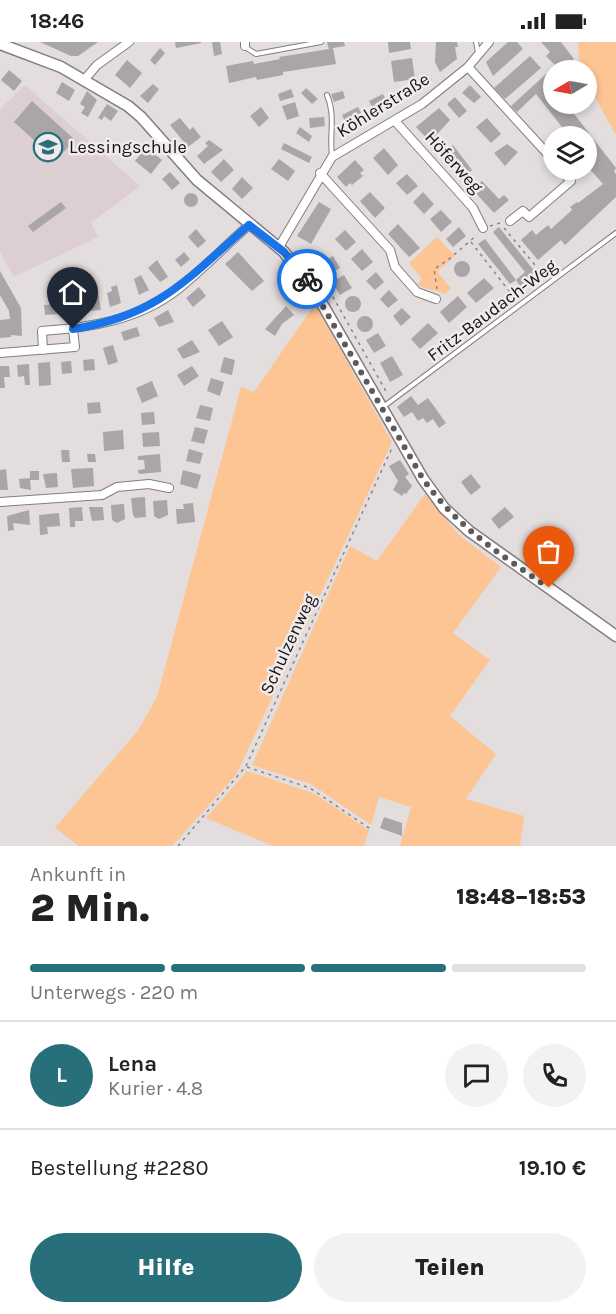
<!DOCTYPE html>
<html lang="de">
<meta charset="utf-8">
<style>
body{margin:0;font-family:Karla,sans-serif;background:#f2f2f2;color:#222;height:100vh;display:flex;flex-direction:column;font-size:22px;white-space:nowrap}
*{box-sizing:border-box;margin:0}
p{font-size:20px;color:#767676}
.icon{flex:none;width:33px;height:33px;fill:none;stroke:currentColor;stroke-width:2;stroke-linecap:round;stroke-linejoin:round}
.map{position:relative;height:804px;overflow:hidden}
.sheet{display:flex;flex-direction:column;background:#fff;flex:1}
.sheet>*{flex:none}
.needle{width:39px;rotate:260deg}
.controls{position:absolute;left:543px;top:18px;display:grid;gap:12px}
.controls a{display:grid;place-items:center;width:54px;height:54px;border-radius:50%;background:#fff;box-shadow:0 3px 9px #0003;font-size:30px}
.pin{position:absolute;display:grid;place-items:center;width:51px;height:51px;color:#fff;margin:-62px -26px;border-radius:50% 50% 50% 0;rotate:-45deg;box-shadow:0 0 6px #0007}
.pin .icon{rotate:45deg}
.courier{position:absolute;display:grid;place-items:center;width:60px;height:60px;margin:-30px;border:4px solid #1a73e8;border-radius:50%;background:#fff;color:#222;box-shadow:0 2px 8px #0007}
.headline em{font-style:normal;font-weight:800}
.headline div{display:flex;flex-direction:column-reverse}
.headline{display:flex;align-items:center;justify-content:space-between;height:102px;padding:0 30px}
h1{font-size:39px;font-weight:800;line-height:45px}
.bar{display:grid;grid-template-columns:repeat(4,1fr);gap:9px 6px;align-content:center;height:72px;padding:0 30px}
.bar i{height:8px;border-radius:4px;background:#e0e0e0}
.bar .active{background:#286f7c}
.bar p{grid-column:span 4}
.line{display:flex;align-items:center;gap:15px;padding:0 30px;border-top:2px solid #e0e0e0}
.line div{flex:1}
.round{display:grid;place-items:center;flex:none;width:63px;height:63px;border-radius:32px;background:#f2f2f2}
.cta{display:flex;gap:12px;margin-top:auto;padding:12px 30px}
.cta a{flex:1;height:69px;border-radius:36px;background:#286f7c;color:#fff;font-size:24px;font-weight:800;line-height:69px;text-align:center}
.cta a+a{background:#f2f2f2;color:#222}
.status{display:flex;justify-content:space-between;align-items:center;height:42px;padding:0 30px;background:#fff;direction:ltr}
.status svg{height:16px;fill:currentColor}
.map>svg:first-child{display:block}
.built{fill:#ddced1}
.green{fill:#fdc593}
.building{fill:#aaa5a9}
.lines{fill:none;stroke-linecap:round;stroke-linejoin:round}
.service-casing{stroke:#837d7e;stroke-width:6}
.minor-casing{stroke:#837d7e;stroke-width:10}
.tertiary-casing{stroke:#837d7e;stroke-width:13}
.path{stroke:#888384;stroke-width:1.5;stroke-dasharray:3 4.5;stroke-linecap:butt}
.service{stroke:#fff;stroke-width:4}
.minor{stroke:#fff;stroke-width:8}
.tertiary{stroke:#fff;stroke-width:10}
.done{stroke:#5d5a5b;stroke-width:6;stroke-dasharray:0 10.8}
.route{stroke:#1a73e8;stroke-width:8}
.labels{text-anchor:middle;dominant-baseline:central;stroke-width:5;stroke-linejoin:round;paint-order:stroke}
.street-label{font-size:18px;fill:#151314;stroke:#f1eaeb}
.poi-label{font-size:18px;fill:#151314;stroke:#f1eaeb;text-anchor:start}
</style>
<div class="status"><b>18:46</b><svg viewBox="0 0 49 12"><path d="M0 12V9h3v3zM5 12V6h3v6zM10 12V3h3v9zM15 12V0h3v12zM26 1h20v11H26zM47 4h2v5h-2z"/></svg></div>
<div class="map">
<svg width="616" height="804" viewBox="0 0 616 804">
<rect width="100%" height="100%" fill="#e4ddde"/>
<path class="built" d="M25,43L140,144L91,181L98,195L14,235L0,210V67Z"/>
<path class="green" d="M578,0H616V93L587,41L586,28H580Z
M437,195L455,214L437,230L451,246L445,252L417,243L422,237L409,221Z
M315,262L392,400L236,733L172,804H79L55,786L139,687L157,655L241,345L254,350Z
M425,452L459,493L501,525L453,591L490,618L450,674L496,712L466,757L524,774L520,804H400L411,765L379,755L371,783L311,742L252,723L350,504L377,519Z
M247,729L315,752L369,788L364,804H273L206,776Z"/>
<path class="building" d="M40,0H98L78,14H71Z
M175,0H201V1L176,6Z
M212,0H220L222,12L214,14Z
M327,0H344L345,4L333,6L336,22L283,30V33L257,38L256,35L229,41L226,24L253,19L254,22L280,17L279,15L329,7Z
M388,0H410L411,7L389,11Z
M436,0H457L458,5H455L457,17L440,30L435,20Z
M508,0H517L523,7L493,34L486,20Z
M541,0H561L574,17L560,28L546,14L550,10Z
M160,6L165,11L155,23L150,18Z
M530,14L541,26L505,57L494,46Z
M412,16L415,37L394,40L391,19Z
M127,18L142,31L130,46L115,33Z
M9,28L22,39L14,49L1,38Z
M427,32L432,38L398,61L395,54Z
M546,32L551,38L548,41L554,47V62H563L575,73L616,126L614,130L616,132V155L565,203L561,198L538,218L521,198L532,188L536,193L548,183L551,187L572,168L570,165L577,160L578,161L603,142L588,125L590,123L586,119V94H569L536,52L517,70L511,64Z
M62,40L75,48L69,59L56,51Z
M153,42L159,47L148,61L140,54Z
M470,43L481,55L474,61L462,51Z
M306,46L318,57L312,62L301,51Z
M291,47L294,55L280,59L278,52Z
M87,49L97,58L88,75L81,71L85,65L80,62Z
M343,49L345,56L334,60L331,52Z
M383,52L388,64L375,71L369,59Z
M455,55L467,69L459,76L447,62Z
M32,59L75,98L56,118L14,80Z
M295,60L299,74L287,78L282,64Z
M107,62L118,69L111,79L104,74L102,78L98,76Z
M261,65L269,76L259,85L250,74Z
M358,65L365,78L348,86L342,73Z
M439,66L450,78L430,100L416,85Z
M324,75L325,84L310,86L309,76Z
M180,76L190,88L193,85L201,95L188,105L170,83Z
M487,76L501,92L491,101L476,85Z
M300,85L312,94L309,100L296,91Z
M209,98L223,108L204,122L197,114L208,104L205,101Z
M284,101L312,115L309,121L281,107Z
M507,102L518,110L505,124L494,111Z
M453,103L472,128L463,137L443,112Z
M146,105L162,118L151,132L135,119Z
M384,106L398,123L388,133L373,116Z
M224,117L234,128L221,140L211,130Z
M279,117L295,129L288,139L271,127Z
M355,118L364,128L360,131L363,134L352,143L350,141L346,145L337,135Z
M170,130L180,141L172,148L162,137Z
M407,132L418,144L407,153L396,141Z
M242,135L253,146L242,157L232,147Z
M482,139L499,157L504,153L509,158L494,171L472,147Z
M370,150L385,166L375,176L360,159Z
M423,150L434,162L424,172L413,160Z
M184 158a7 7 0 1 1 14 0a7 7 0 1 1-14 0Z
M61,160L66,166L33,190L28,184Z
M319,160L331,167L311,202L297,194Z
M441,168L452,180L441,190L430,177Z
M398,182L420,206L409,215L388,192Z
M459,185L466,194L453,205L446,197Z
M499,185L536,231L520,244L516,238L525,230L493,190Z
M196,187L206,199L198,206L188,195Z
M345,188L356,200L346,209L335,197Z
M485,197L516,238L510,242L478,202Z
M362,207L373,220L362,229L351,217Z
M184,210L190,217L181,225L175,218Z
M238,210L264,239L252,249L225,222Z
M333,214L340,226L328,233L321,221Z
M157,218L168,235L160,240L148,226Z
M454 227a8 8 0 1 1 16 0a8 8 0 1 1-16 0Z
M0,229L21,266L22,294L11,293V295L0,296V278L10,277L9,269L0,253Z
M376,230L384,240L375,248L366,239Z
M141,233L149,248L139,253L134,237Z
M344,233L352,246L340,253L332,240Z
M484,236L494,246L476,261L467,251Z
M85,242H91L92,251L98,250L101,268L90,269Z
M117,243L121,261L110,265L107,251L112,249L111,245Z
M199,245L206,254L193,265L186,256Z
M389,248L398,258L388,266L380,257Z
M345 262a8 8 0 1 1 16 0a8 8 0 1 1-16 0Z
M458,254L467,265L449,281L440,270Z
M79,258L80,271L69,270L68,259Z
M59,262L60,272L45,273L44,263Z
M286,264L294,273L282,282L275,294L265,287Z
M402,266L411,275L401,284L393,274Z
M168,268L174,280L159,285L154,276Z
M357 282a8 8 0 1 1 16 0a8 8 0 1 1-16 0Z
M222,279L233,295L219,304L208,288Z
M428,281L438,291L420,307L411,297Z
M137,285L140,294L124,299L121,290Z
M378,291L386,304L374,311L366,298Z
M192,298L200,310L183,317L177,307Z
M113,303L118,320L108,323L103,306Z
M392,314L403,333L390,340L380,321Z
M224,315L235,318L232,333L220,330Z
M94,317L95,328L84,329L83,318Z
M71,319L72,331L62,332L61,320Z
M50,320L51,343L39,344L38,321Z
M29,322L30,343H25L24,334L18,335L17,323Z
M0,324H9L10,335H4L5,346H0Z
M192,324L199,334L184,344L177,333Z
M211,336L224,340L220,354L207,349Z
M152,339L158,354L142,361L136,346Z
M411,354L418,363L428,356L446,381L439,386L433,377L427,381L423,376L418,379L412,370L404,375L397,365Z
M100,360L101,371L88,372L87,361Z
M200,363L213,366L210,379L196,376Z
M154,370L155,382L142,383L141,371Z
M195,385L208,388L204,402L191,399Z
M123,388L124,407L104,409L103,390Z
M159,390L160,404L143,405L142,391Z
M189,407L203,411L200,422L186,419Z
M61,408H69L70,420H62Z
M87,412H95L96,420H88Z
M160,412L161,430L139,432L138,428L145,427L144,418H138V414Z
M400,418L409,432L405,435L412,444L406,452L404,451L402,454L393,448L398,439L389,424Z
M93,426L94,444L73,446L71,427Z
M6,427L8,448H0V428Z
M183,428L201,433L197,447L180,442Z
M30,429H39V438H30L31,448L20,446L19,437L30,436Z
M57,431L58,445L46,446L43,432Z
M471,432L481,445L471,453L461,440Z
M145,455L146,475L135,476L133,473L131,456Z
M167,458L168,473L159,477L154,474L153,459Z
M193,461L195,480L177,482L176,467H184L183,462Z
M124,462L125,477L117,481L112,478L111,463Z
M82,465L83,479H75V485H70L69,466Z
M89,465H103L104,478L92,479Z
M505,465L514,475L499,487L491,477Z
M29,468L30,483L13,481L14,488L8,489L7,474Z
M59,471L60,484L47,485L48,492L40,493L39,473Z
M384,775L402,781V794L380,786Z"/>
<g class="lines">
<g class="service-casing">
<path id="service" d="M476,0L478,11
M245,5L256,12L321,0
M327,53C336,74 329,93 332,114
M383,365L616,191"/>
</g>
<g class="minor-casing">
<path id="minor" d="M245,4V0
M468,25L554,119
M85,37L97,23L129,0
M395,79L473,166L483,186
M320,131L390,208L395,225L417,250L436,257
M510,179L523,169L529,175L571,139L561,128
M279,205L332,115L422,62L468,25L489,0
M43,308L42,289C89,286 138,278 177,248C202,228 225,204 249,183
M0,311L75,305L73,287
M0,460L102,453L117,445L149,442L169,446"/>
</g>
<g class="tertiary-casing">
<path id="tertiary" d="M0,2L61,25L128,64L141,75L197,138L284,210L317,253L423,437L444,466L469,489L616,594"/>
</g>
<path class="path" d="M490,184L500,181
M504,186L545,235
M471,200L516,258
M301,216L314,221L388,353
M437,247L434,227L448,218L477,193
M247,725L310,746L372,788
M178,804L246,724L392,406"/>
<use href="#service" class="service"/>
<use href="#minor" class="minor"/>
<use href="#tertiary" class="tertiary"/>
</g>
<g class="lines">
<path class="done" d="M307,237L423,437C459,487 499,511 549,546"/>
<path class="route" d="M73,287C158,274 188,236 249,183L284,210L307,237"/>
</g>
<defs>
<g id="school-ring" transform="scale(1.5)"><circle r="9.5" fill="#f1eaeb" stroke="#286f7c" stroke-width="1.5"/><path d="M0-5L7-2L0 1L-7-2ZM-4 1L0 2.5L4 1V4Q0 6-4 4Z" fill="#286f7c"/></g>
</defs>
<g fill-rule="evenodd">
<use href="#school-ring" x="48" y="105"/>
</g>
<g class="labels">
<g class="street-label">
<text transform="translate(383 63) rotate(-32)">Köhlerstraße</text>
<text transform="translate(454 120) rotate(48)">Höferweg</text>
<text transform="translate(492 268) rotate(-37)">Fritz-Baudach-Weg</text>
<text transform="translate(288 602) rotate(-65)">Schulzenweg</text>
</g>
<g class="poi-label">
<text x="69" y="105">Lessingschule</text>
</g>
</g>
</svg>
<div class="controls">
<a><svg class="needle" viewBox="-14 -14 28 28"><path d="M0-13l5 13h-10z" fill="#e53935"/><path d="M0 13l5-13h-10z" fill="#767676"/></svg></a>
<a><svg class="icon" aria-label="layers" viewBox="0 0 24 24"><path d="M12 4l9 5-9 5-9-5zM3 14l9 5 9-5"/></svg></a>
</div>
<div class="pin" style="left:549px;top:546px;background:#ea580c"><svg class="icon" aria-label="bag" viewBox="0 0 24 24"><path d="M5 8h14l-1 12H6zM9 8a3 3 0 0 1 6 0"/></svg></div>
<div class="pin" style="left:73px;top:287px;background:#1f2937"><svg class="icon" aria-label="home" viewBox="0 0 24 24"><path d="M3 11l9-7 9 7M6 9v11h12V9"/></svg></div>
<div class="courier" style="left:307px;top:237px"><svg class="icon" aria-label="bike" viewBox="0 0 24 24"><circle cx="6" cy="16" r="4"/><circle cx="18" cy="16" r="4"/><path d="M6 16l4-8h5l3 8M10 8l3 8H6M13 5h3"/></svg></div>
</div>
<section class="sheet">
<div class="headline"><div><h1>2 Min.</h1><p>Ankunft in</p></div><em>18:48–18:53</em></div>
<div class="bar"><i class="active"></i><i class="active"></i><i class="active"></i><i></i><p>Unterwegs · 220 m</p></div>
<div class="line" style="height:108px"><b class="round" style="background:#286f7c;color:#fff">L</b><div><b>Lena</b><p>Kurier · 4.8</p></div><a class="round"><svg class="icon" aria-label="chat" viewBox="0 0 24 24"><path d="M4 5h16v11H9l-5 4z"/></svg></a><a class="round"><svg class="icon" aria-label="phone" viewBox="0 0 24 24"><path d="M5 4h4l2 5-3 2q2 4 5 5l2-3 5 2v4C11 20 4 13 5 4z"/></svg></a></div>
<div class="line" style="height:78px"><div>Bestellung #2280</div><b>19.10 €</b></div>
<div class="cta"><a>Hilfe</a><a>Teilen</a></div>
</section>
